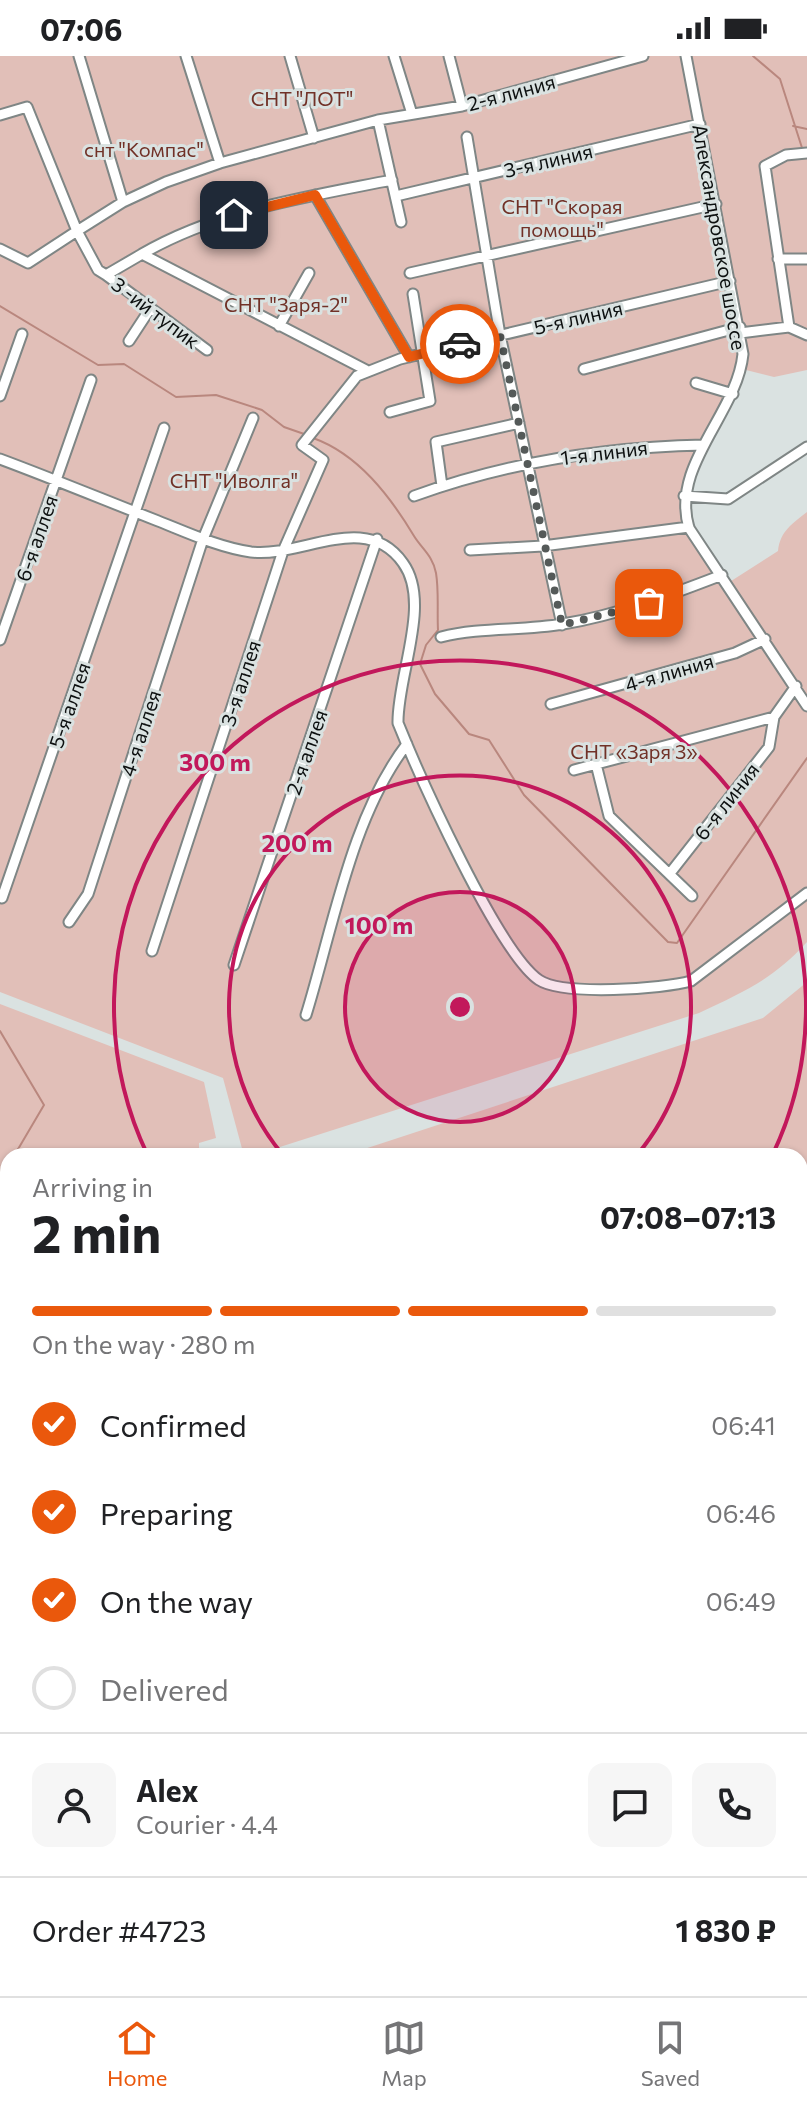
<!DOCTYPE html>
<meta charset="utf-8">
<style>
body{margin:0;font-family:Commissioner,sans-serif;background:#f6f6f6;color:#202124;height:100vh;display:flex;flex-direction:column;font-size:30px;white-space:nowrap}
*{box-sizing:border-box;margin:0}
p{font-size:26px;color:#757577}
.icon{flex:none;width:44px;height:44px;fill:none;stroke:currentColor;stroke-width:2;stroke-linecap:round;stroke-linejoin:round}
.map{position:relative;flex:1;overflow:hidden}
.sheet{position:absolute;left:0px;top:1092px;width:808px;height:848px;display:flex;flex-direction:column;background:#fff;border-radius:24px 24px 0 0;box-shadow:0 2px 6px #0004}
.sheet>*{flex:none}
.pin{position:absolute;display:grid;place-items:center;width:68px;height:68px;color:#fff;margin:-34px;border-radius:16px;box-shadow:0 4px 12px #0006}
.courier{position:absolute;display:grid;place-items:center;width:80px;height:80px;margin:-40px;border:6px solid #ea580c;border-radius:50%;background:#fff;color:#222;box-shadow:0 2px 10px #0007}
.head em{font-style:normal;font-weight:700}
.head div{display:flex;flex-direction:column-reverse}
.head{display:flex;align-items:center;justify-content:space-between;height:136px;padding:0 32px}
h1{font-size:52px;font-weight:700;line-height:60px}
.bar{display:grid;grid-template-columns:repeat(4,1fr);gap:12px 8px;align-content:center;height:96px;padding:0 32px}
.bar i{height:10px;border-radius:6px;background:#e0e0e0}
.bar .selected{background:#ea580c}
.bar p{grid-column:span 4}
.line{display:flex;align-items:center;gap:20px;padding:0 32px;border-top:2px solid #e0e0e0}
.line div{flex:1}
.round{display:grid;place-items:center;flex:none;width:84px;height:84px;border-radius:16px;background:#f6f6f6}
ol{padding:0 32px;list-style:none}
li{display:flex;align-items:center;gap:24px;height:88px}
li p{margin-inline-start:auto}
li .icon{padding:8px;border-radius:50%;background:#ea580c;color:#fff;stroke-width:4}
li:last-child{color:#757577}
li i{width:44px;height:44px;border:4px solid #e0e0e0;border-radius:50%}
.status{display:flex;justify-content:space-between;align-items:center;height:56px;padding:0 40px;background:#fff;direction:ltr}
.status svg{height:22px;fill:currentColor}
.tabs{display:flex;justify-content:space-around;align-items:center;height:112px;border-top:2px solid #e0e0e0;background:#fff;font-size:22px;color:#757577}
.tabs a{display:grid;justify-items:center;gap:4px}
.tabs .selected{color:#ea580c}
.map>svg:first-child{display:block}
.green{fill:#e1bfb8}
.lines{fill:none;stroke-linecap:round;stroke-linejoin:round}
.stream{stroke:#b9877e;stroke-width:2}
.minor-casing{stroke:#7f8685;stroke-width:13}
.minor{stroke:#fff;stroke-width:9}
.done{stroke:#555a59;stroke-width:8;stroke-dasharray:0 14.4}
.route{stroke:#ea580c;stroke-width:10}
.ring{fill:none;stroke:#c2185b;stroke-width:4}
.labels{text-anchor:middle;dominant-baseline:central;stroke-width:6;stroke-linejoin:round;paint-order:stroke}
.street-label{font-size:20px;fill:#0d1010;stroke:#dae2e1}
.park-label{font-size:20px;fill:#713127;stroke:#dae2e1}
.centre{fill:#c2185b;stroke:#dae2e1;stroke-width:4}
.ring-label{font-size:24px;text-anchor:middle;font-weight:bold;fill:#c2185b;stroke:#dae2e1;stroke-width:6;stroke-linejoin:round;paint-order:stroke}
</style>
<div class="status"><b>07:06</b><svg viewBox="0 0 49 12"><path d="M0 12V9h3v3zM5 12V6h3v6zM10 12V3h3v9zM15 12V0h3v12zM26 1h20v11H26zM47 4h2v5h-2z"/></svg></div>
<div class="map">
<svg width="807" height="1940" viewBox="0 0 807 1940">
<rect width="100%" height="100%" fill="#dae2e1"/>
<path class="green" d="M0,0H807V314L774,321L746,314L744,276L704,71L740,271L741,322L688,426L689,472L728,527L778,495C780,475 793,467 807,456V886C772,924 745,935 699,957L252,1100H244L223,1022L0,936Z
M807,926V1940H268L262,1932H800V1100H343L763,962Z
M0,948L204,1026L216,1082L199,1087V1100H8V1161L0,1163Z
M8,1192V1932H247L253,1940H0V1194Z"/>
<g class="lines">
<path class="stream" d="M753,0L780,23L803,95
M793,70L807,73
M0,250L98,309L124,308L176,341L216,339L262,354L284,371L307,379
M313,382C358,398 390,440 414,480C422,493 433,500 436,517C439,535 437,555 438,574L426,589L420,608L435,638L469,678L489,684L524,739L668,886L677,887L807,702
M0,975L44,1049L14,1100
M0,1139L8,1116
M0,1188L8,1206
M0,1222L8,1215
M0,1343L8,1344"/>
<g class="minor-casing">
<path id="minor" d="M79,0L123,146
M186,0L220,107
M290,0L314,82
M394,0L412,58
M449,0L462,50
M686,0L743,298C737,358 670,409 689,472L807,650
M0,59L27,51L77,175L123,146L166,126L220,107L378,64L462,50L643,0
M378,64L401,166
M467,81L500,279L562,569
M315,139L409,301
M396,140L700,68
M0,193L28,207L77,175L98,214L106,219L142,198L366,314
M142,198C218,154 307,141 392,124
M778,203H807
M410,217L716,148
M106,219L207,294
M279,270L309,217
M789,271L765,110L786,99L807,97
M740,277L789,271L807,279
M129,285L150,253
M584,313L740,271
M696,327L733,338
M0,340L22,278
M390,356L430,345L413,238
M0,403C51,422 102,443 153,463C184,475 217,491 251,496C302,502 366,454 403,507C432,547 397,620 398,667C419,719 498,896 539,924C563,940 663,933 691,925L807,837
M442,430L436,386L519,367
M414,440C508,406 604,391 704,389
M684,440L728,443L807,391
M470,494L543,490L689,471
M441,581C481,571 522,575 563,568C618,559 670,539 722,519
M0,584L91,324
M551,648L735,597L765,583
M596,708L609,760L692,840
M574,714L774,661
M671,816L769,691L774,661L796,630
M2,842L164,372
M69,866L88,838L203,483L253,362
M152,895L283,495L323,404L302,389L357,320L400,303L730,225
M234,909L377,483
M306,959C333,872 351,761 407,688
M800,1146L807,1143
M800,1183L807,1198
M800,1235L807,1233
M800,1455L807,1466
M0,1468L8,1466
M800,1477L807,1474
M800,1591L807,1589
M800,1667L807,1666
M0,1676L8,1681
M0,1717L8,1713
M800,1747L807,1746
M0,1763L8,1755
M85,1932L87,1940
M411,1932L413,1940
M650,1932L652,1940
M707,1932L708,1940
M783,1932L785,1940
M214,1940L223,1932
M494,1940L516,1932"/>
</g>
<use href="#minor" class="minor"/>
</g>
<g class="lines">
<path class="done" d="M460,288L500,279L562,569L649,547"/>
<path class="route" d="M234,159L315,139L409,301L460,288"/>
</g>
<circle cx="460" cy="951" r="115" fill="#c2185b" fill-opacity=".12"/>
<g class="ring">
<circle cx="460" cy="951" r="115"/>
<path d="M283 1099A231 231 0 1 1 637 1099"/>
<path d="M148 1100A346 346 0 1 1 772 1100"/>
</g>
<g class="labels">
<g class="street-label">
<text transform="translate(511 36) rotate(-15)">2-я линия</text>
<text transform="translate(548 104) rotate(-13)">3-я линия</text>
<text transform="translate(720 181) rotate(80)">Александровское шоссе</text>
<text transform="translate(156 256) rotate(37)">3 -ий тупик</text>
<text transform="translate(578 261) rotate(-13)">5-я линия</text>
<text transform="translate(604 396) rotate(-7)">1-я линия</text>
<text transform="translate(36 482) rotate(-71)">6-я аллея</text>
<text transform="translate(669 616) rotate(-16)">4-я линия</text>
<text transform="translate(240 627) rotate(-72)">3-я аллея</text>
<text transform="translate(69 649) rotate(-71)">5-я аллея</text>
<text transform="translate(140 677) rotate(-72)">4-я аллея</text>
<text transform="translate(306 696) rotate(-71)">2-я аллея</text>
<text transform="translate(726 745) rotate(-52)">6-я линия</text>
</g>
<g class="park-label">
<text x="302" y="42">СНТ "ЛОТ"</text>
<text x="144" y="93">снт "Компас"</text>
<text x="562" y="150">СНТ "Скорая<tspan x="562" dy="23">помощь"</tspan></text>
<text x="286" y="248">СНТ "Заря-2"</text>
<text x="234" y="424">СНТ "Иволга"</text>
<text x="634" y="695">СНТ «Заря 3»</text>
</g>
</g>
<circle cx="460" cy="951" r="12" class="centre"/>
<g class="ring-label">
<text x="215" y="715">300 m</text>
<text x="297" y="796">200 m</text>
<text x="379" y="878">100 m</text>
</g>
</svg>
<div class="pin" style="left:649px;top:547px;background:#ea580c"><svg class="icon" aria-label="bag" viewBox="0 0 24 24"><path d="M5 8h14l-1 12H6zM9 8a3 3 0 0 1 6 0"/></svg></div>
<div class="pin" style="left:234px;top:159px;background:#1f2937"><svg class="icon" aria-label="home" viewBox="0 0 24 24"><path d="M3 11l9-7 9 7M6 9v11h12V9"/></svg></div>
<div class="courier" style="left:460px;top:288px"><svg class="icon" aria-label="car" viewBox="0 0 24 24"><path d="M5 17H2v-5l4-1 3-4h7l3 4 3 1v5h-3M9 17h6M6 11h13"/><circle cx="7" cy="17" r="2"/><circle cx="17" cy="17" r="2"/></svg></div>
<section class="sheet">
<div class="head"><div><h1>2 min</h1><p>Arriving in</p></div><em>07:08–07:13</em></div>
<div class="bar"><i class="selected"></i><i class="selected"></i><i class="selected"></i><i></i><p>On the way · 280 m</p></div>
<ol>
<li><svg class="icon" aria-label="check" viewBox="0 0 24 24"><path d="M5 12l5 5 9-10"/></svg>Confirmed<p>06:41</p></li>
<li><svg class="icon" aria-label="check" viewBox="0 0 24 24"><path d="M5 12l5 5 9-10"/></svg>Preparing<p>06:46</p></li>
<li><svg class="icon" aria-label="check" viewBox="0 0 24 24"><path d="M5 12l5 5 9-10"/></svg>On the way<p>06:49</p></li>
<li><i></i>Delivered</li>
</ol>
<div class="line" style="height:144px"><a class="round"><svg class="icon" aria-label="person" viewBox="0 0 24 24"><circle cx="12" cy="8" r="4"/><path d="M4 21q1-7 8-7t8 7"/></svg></a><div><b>Alex</b><p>Courier · 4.4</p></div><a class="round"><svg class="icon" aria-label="chat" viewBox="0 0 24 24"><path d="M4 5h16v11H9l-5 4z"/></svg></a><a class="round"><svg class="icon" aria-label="phone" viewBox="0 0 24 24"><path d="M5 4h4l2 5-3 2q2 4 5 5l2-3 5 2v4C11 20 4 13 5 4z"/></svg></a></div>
<div class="line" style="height:104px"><div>Order #4723</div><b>1 830 ₽</b></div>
</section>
</div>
<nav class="tabs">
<a class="selected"><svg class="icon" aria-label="home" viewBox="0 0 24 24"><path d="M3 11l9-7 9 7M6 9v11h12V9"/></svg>Home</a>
<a><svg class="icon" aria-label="map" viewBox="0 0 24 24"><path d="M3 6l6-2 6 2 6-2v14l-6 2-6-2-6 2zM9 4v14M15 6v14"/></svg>Map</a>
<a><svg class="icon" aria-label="saved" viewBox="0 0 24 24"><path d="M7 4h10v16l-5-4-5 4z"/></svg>Saved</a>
</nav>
